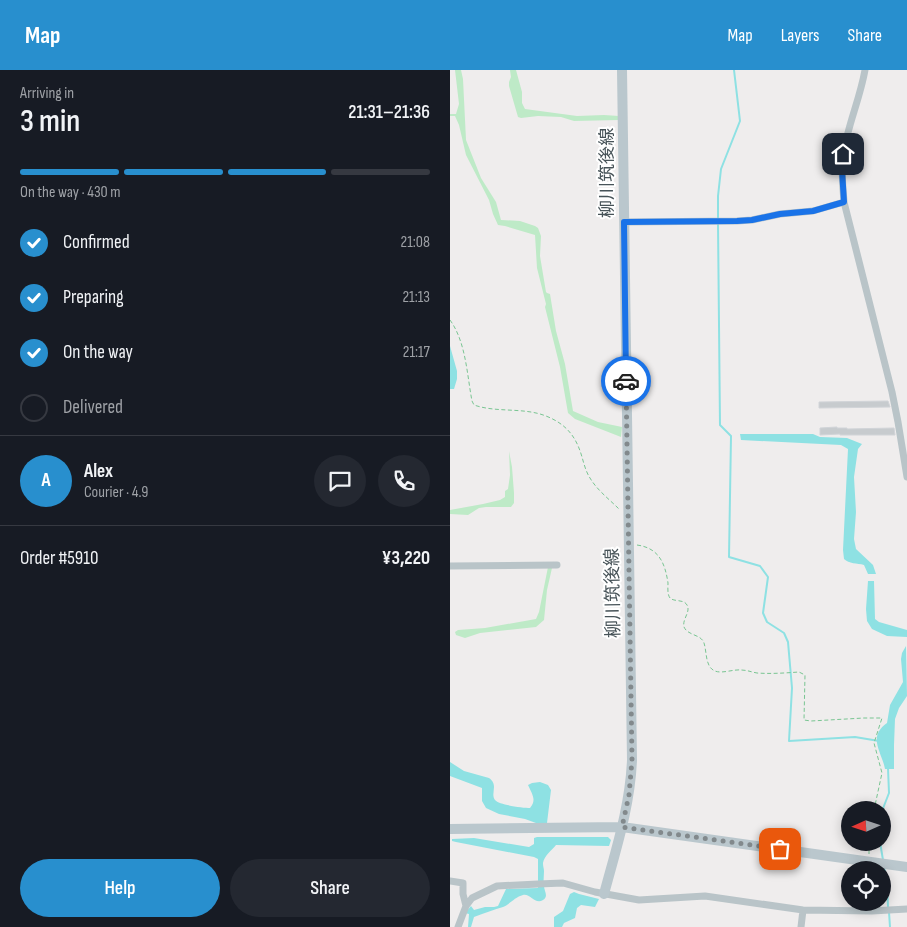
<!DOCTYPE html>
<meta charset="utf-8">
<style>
body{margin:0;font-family:"Sofia Sans Condensed","Noto Sans JP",sans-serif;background:#242831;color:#f1f3f6;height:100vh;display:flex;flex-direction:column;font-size:19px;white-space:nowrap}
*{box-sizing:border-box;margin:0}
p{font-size:16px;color:#9ea1a6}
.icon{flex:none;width:28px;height:28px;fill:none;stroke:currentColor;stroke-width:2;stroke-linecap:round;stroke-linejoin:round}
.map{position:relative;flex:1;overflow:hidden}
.panel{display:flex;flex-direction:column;background:#171b24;width:450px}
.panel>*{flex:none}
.needle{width:32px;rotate:267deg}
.buttons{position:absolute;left:391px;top:731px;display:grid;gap:10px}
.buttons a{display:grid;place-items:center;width:50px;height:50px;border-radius:50%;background:#171b24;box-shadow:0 2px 12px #0003;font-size:25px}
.pin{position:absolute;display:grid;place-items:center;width:42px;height:42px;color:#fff;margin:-21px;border-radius:10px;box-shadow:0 2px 8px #0006}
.courier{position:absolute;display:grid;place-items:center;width:50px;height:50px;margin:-25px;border:4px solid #1a73e8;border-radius:50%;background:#fff;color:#222;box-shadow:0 1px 6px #0007}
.head em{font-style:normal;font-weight:600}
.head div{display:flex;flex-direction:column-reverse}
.head{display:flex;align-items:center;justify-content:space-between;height:85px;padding:0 20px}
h1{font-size:32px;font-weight:600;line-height:38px}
.bar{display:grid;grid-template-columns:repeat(4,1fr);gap:8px 5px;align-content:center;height:60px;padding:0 20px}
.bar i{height:6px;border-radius:4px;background:#363941}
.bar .selected{background:#288fce}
.bar p{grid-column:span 4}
.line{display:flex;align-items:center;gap:12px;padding:0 20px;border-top:1px solid #363941}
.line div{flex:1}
.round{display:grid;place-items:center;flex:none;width:52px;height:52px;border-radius:26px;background:#242831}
ol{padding:0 20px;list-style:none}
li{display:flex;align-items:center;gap:15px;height:55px}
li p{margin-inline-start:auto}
li .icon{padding:5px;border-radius:50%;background:#288fce;color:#fff;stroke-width:4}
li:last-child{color:#9ea1a6}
li i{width:28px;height:28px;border:2px solid #363941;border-radius:50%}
.button{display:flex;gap:10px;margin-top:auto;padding:10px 20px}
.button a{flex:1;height:58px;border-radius:30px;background:#288fce;color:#fff;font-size:20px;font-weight:600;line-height:58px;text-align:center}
.button a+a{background:#242831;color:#f1f3f6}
header{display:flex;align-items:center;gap:30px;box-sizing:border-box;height:70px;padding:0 25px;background:#288fce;color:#fff}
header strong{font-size:24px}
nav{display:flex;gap:28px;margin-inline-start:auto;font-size:18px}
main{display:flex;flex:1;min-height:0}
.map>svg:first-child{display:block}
.green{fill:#beeac7}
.water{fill:#8ee1e3}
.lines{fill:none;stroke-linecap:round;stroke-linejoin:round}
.stream{stroke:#8ee1e3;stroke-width:2}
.building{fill:#c7cbce;stroke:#d1d4d8}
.path{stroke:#79c592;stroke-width:1;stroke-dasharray:4 2.5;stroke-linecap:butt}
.street{stroke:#b9c4c8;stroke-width:7}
.secondary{stroke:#bac7cd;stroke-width:10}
.done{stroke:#82898c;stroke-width:5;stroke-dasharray:0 9}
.route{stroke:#1a73e8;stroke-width:6}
.labels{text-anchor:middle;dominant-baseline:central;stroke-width:4;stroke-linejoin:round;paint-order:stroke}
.street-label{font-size:18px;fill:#475358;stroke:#fff}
</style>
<header>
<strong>Map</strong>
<nav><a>Map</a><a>Layers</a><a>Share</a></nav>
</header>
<main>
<section class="panel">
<div class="head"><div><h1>3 min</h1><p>Arriving in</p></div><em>21:31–21:36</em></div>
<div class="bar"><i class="selected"></i><i class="selected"></i><i class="selected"></i><i></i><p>On the way · 430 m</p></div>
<ol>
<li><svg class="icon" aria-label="check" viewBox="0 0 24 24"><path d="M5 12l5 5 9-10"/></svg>Confirmed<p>21:08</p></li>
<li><svg class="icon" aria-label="check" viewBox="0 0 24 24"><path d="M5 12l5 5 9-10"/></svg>Preparing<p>21:13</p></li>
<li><svg class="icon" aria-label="check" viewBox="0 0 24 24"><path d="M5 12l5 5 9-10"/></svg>On the way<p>21:17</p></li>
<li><i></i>Delivered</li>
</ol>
<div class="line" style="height:90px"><b class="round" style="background:#288fce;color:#fff">A</b><div><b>Alex</b><p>Courier · 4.9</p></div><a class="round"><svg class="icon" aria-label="chat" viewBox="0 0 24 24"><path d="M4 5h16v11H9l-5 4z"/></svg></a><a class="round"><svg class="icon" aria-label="phone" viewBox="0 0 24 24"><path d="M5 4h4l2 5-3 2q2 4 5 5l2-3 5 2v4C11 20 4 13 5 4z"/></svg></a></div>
<div class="line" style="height:65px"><div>Order #5910</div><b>¥3,220</b></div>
<div class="button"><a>Help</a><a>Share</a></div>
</section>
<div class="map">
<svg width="457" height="857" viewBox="0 0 457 857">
<rect width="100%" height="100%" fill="#efeded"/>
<path class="green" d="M5,0H11L13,9L16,70L31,108L46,132L51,150L70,151L85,156L88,158L91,166L90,186L96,222L97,223L100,224L106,261L115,294L123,341L148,352L172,357L171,367L125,349L118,343L110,297L95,237L96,234L87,198L85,165L55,156L48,155L43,144L39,130L16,85L9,55L5,46H0V44H6L9,34Z
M60,0H66L72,22V33L75,39L127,46L154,45L169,46V50L124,51L111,47L88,46L71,48L68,47L59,16V12L61,7Z
M59,381L62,397L64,423V433L61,437H36L29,438L18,445L0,444V440L33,434L50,430L55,427V421L58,419L60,405Z
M98,497L102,498L97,520L94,550L86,557L30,563L15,568L6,565L5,562L8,560L35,558L86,549L89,542Z"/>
<path class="water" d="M0,276L7,301V309L4,319H0Z
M290,364H363L370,367L397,368L412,374L408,379L404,407L406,442L404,469L406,479L423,495L426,504H418L414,495C407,493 399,494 394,489L393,480L398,379H404H398L391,375L291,370Z
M418,511H424L425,549L429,552L457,560V567L437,566L422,559L417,551L416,539Z
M456,576L457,626L449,638L445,649L444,675V699H435C432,682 417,667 437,653L440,635L453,612L451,589L452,583Z
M0,692L14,701L39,708C49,715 40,723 45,730C49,735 73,738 80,738C87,730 82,724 78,715L82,713L90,712L98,715L101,720L97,753L94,754L86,753L75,749L49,744L36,738L32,731V718L0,706Z
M87,767H158L161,770L159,776L106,775C102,780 94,786 93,793C93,797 94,798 94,801C94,806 93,811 94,816C94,821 99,826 93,830C85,835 80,823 73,825C65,827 60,834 53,837C43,840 34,843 24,847L21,857H18L19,844L15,843L21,836L24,840L35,837H44L48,836L56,819L88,818V789L84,787L6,772L2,771V769L24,768L79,777L84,774V768Z
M124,822L129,824L149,829L145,837L131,835L127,838L125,848L114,853L112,857H104V847L113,841L120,824Z"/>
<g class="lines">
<path class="stream" d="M268,149V126L271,99L290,51L284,0
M268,153L270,355L281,366L279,487L310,496L318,507L313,543L317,552L334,563L338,572L342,618L339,671L405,667L429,671
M432,741L439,723L438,698
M430,772L433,790
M434,797L437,811L438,837
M439,842L440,857"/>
</g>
<path class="building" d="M438,331L440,337L369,338V332Z
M387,357V358H397V359L444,358L445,365H390V364L370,365V358Z"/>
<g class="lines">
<path class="path" d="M0,250C16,272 17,305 22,331L24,335C47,343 73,337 96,346C116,354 126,366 132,387C134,394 136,402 140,408C147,420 159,429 169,439
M187,475C209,478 215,493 218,513C218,517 217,524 220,528C224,532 234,529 237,535C241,542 232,549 234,557C238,566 251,564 254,573C257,582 255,597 265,601C272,604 284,599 291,600C297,600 301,602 307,603C321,604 335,603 349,602L355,605L354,650L361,651L414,648H432L424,673L432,703L424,740
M419,784V772"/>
<path class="street" d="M415,0C410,29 397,57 393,86C391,102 393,117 394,132L442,322L448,352L457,407
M174,152L287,151L302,150L330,144L363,141L394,132
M0,496L107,495
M0,811L13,813V824L16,836
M421,832L422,841
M8,857L16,836L22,828L47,816L88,814L113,813L145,822L189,830L255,826L353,840L422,841L457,839
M351,857L353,840"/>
<path class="secondary" d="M0,759L172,757L457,797
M154,824C166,779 180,737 182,690L172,0"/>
</g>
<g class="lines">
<path class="done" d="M176,311L182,690L179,725L172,757L330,779"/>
<path class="route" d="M176,311L174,152L287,151L302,150L330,144L363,141L394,132L392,100L393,84"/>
</g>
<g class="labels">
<g class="street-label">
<text transform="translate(157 103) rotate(-90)">柳川筑後線</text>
<text transform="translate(163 523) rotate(-91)">柳川筑後線</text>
</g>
</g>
</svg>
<div class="buttons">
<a><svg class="needle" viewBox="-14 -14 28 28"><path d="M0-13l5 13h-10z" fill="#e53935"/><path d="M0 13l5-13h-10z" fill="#9ea1a6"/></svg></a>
<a><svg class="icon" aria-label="locate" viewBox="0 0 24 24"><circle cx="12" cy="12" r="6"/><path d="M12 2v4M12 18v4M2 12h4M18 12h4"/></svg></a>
</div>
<div class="pin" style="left:330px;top:779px;background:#ea580c"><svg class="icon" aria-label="bag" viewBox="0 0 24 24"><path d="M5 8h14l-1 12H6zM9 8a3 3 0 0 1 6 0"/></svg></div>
<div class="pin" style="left:393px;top:84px;background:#1f2937"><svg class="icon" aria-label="home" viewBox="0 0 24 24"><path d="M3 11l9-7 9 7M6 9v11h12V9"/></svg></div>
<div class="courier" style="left:176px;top:311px"><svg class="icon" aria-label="car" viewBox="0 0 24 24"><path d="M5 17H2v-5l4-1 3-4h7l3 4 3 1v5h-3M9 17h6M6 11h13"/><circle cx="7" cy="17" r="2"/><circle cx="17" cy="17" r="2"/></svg></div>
</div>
</main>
